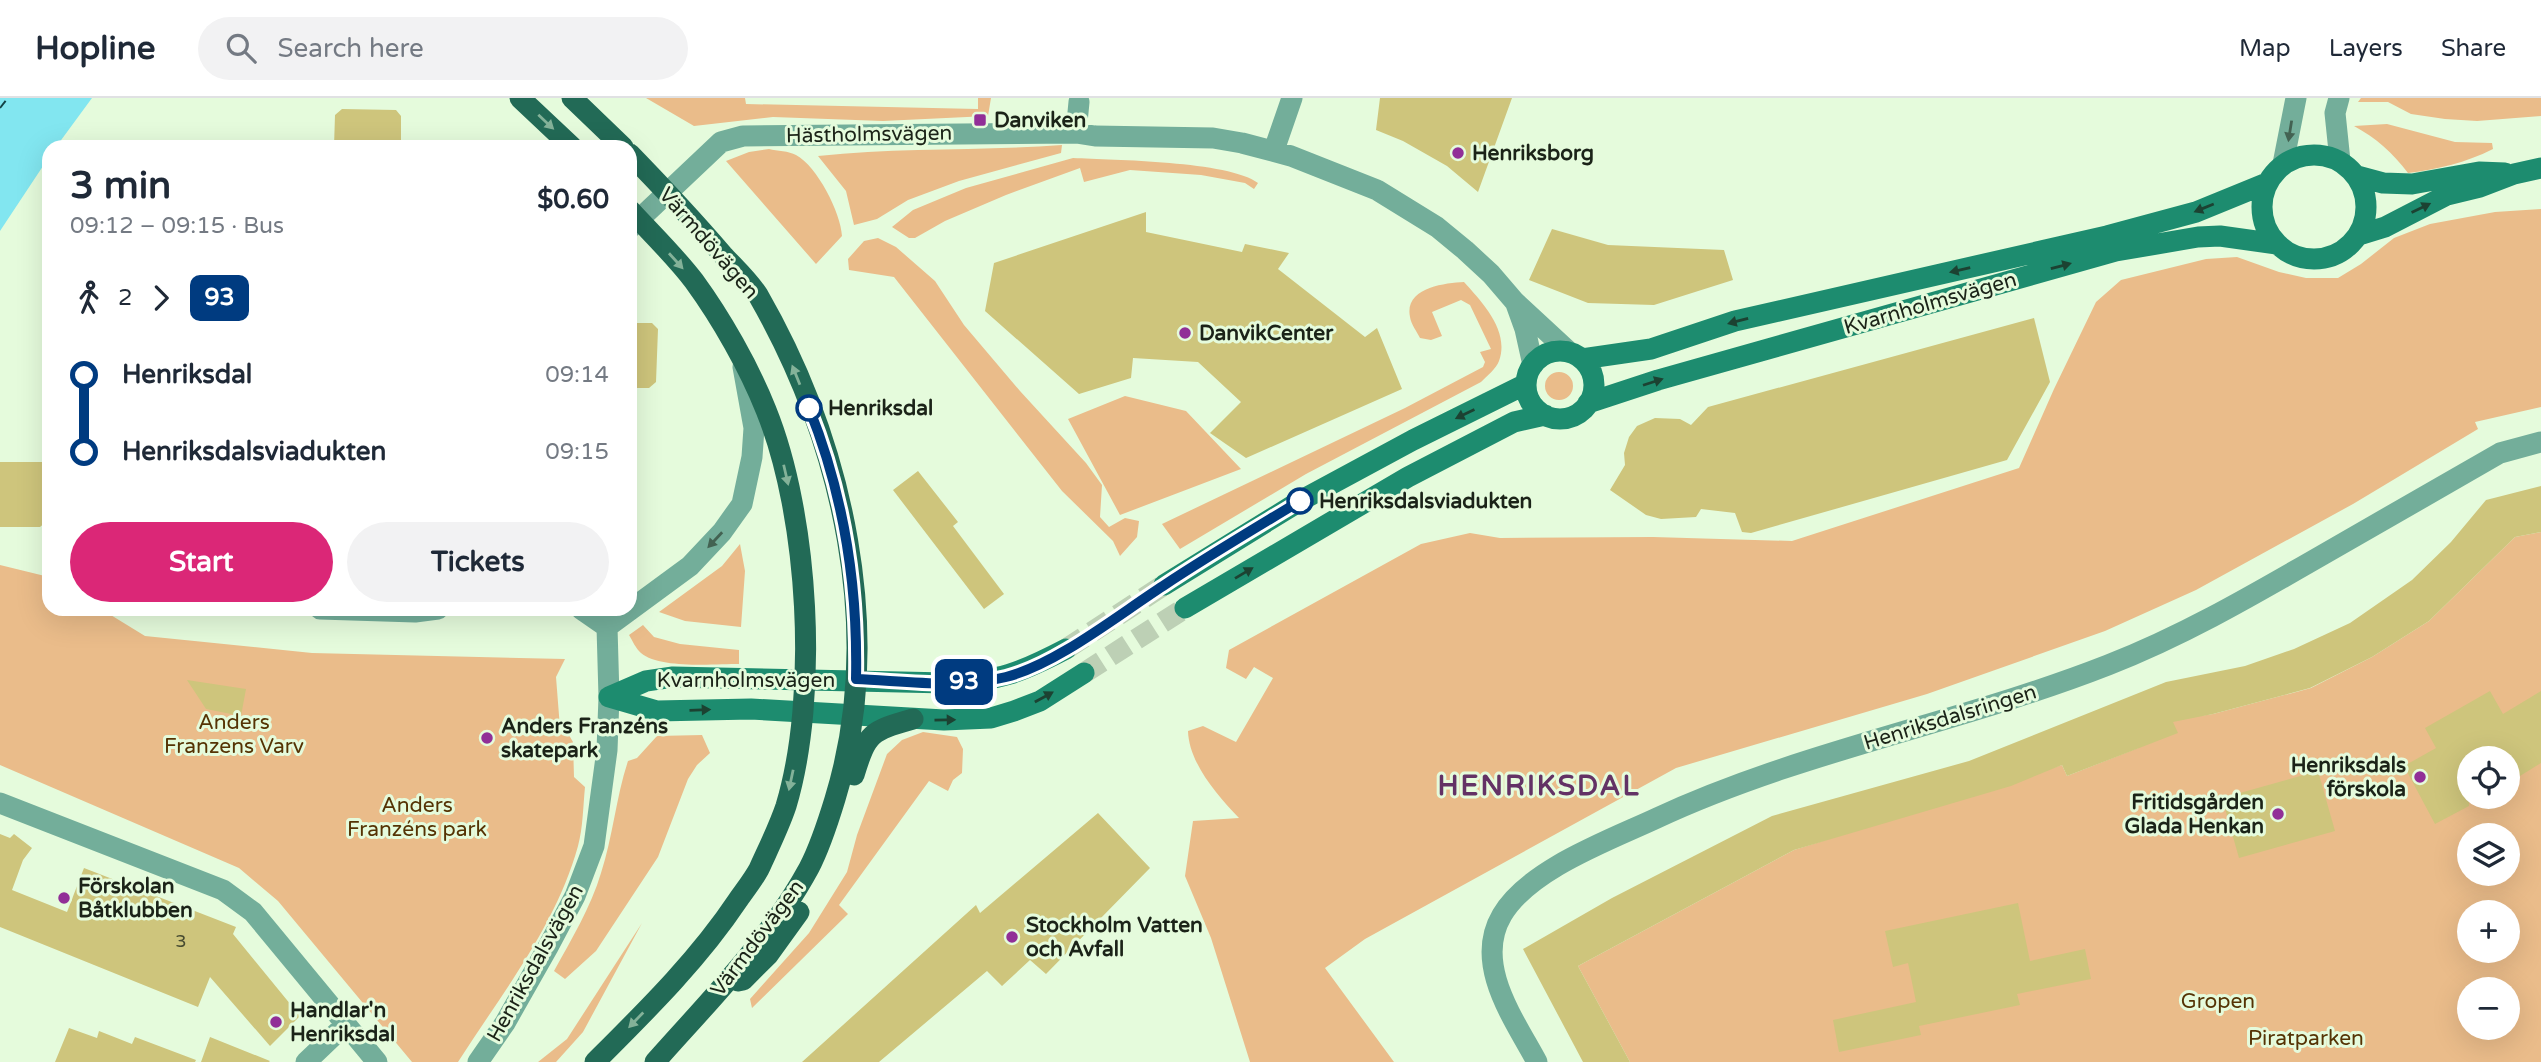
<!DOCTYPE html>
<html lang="en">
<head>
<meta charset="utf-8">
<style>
	body { margin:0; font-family:"Varela Round",sans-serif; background:#f2f2f3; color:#1f2937; height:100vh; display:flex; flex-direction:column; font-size:26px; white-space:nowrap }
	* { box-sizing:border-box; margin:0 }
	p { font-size:23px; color:#747a83 }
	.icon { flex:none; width:38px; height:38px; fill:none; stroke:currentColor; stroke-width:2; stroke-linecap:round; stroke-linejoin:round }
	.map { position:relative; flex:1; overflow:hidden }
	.details { position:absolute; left:42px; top:42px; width:595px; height:476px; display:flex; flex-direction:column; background:#fff; border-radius:21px; box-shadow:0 7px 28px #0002 }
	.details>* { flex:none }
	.badge { padding:0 14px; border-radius:10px; font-size:24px; line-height:46px }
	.buttons { position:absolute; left:2457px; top:648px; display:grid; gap:14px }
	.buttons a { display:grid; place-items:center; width:63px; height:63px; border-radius:50%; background:#fff; box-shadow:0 7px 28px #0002; font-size:35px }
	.map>.badge { position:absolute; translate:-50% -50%; box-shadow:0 0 0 4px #fff }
	.legs { display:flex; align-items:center; gap:10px; height:77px; padding:0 28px; font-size:23px }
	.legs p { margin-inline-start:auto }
	.overview { display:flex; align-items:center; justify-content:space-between; height:119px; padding:0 28px }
	h1 { font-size:38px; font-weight:700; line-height:52px }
	.action { display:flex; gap:14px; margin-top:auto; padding:14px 28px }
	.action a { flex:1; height:80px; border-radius:42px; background:#db2777; color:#fff; font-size:28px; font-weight:700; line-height:80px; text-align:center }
	.action a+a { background:#f2f2f3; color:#1f2937 }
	ul { padding:0 28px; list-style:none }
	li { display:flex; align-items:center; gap:24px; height:77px; font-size:26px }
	li i { display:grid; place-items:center; width:10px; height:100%; margin:0 9px; background:currentColor }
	li i::after { content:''; width:18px; height:18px; margin:-9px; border:5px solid; border-radius:50%; background:#fff }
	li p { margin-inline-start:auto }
	li:first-child i { background:linear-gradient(#0000 50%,currentColor 0) }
	li:last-child i { background:linear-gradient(currentColor 50%,#0000 0) }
	header { display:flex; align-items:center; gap:42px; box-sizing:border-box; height:98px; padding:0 35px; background:#fff; border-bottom:2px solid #e0e1e3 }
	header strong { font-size:33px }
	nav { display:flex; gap:38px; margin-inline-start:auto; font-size:24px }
	.search { width:490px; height:63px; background:#f2f2f3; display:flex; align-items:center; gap:18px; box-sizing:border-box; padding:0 24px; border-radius:38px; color:#747a83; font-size:26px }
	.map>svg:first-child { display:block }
	.green { fill:#eabc8a; fill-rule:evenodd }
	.water { fill:#82e6f0 }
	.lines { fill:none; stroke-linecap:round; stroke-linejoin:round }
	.ferry { stroke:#124145; stroke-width:2; stroke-dasharray:9 7; stroke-linecap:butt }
	.building { fill:#cec57c }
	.secondary-tunnel { stroke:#bdd0b5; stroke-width:21; stroke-dasharray:21 10; stroke-linecap:butt }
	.street { stroke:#73ae9a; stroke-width:21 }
	.secondary { stroke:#1d8c6f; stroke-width:21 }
	.primary { stroke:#226a56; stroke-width:21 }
	.oneway { fill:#84b299 }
	.oneway2 { fill:#436252 }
	.oneway3 { fill:#1c4232 }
	.line-1-casing { stroke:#fff; stroke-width:16 }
	.line-1 { stroke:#003b80; stroke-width:10 }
	.poi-dot { fill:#912f97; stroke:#e5fbdc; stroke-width:2.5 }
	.stop-1-dot { fill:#fff; stroke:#003b80; stroke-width:3.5 }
	.labels { text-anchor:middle; stroke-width:6; stroke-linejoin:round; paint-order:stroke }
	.number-label { font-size:18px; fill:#484c31 }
	.poi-label { font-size:21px; font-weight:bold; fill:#1b2318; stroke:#e5fbdc; text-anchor:start }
	.street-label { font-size:21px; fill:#1b2318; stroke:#e5fbdc }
	.stop-label { font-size:21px; font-weight:bold; fill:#1b2318; stroke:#e5fbdc; text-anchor:start }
	.park-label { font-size:21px; fill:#553304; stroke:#e5fbdc }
	.district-label { font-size:28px; font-weight:bold; letter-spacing:2px; fill:#633265; stroke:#e5fbdc }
</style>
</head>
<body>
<header>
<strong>Hopline</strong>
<div class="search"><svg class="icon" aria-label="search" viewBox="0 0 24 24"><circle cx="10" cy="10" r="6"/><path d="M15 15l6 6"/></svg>Search here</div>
<nav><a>Map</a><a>Layers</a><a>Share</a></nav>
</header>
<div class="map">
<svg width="2541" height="964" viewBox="0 0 2541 964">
	<rect width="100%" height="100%" fill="#e5fbdc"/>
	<path class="green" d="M646,0H745L746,6L978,11V0H991L988,18L883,23L773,19L694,28Z
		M2361,0H2541V18L2477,23L2445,21L2411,16L2388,4H2358Z
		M2387,26L2455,44L2492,45L2493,51C2465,65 2439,71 2408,75C2393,55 2376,40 2354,28Z
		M1062,47L1061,55L959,83L908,102L877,121L854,127L846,93L818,58C899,49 981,53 1062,47Z
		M769,51C777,53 789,53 796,57C817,68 841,115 842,138L816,166L726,63L749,54Z
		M1073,60C1113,62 1229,63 1258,85L1254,91L1245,85L1201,77L1130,72L1084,84L1080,70L1006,97L945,123L915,140H909L892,129L913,112L966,90Z
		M2541,111V309L2475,324L2478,331L2353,406L2196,492L2105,533L1927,596L1676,670L1365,841L1325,870L1394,964H1250L1211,840L1185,778L1193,723L1239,720C1217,697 1189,665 1188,633L1203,628L1236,644L1273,580L1254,569L1246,581L1226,570L1229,552L1421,446L1470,435L1500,440L1653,439L1792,443L2019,370L2054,291L2096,204L2121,182L2206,161L2237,159L2279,174L2306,180H2338L2361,166L2394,140L2430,126L2495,114Z
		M878,140L896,149L935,183L964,227L1020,293L1086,365L1102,387L1100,419L1109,429L1125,420L1139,423L1137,439L1120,458L1113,443L1062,393L894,179L849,172L848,161L864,143Z
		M1464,184C1482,204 1510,233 1499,263C1496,271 1487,278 1481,284L1306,376L1180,451L1162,426L1405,310L1483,269L1485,264L1480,254L1491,251L1470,207L1461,202L1432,214L1442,238L1431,242L1420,240C1417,234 1411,226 1410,219C1404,190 1444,185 1464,184Z
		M1545 288a14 14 0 1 1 28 0a14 14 0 1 1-28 0Z
		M1125,298L1186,313L1241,371L1120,417L1068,321Z
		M2541,434V964H1630L1578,868L1794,752L2062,667L2067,678L2138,650L2172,622L2213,616L2311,590L2372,559L2429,523L2515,439ZM2469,660H2508V698H2469ZM2469,737H2508V775H2469ZM2469,814H2508V852H2469ZM2469,891H2508V929H2469Z
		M740,446L745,473L741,529L685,523L659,514L722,468Z
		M0,467L49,479V511H101L145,538L312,555L565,561L556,579L560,630L566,632L573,644L574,679L585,689C583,709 583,730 578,748C556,828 502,895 458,964H412L278,803L239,770L0,667Z
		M643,527L654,539L680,546L739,552V566C715,566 659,571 641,555C636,551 632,542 629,537Z
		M923,634L957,639L963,651L962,675L953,682L948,693L929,683L839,807L848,816L752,910L750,901L809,835L847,774L857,737L887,656L902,642Z
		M702,637L710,655L697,667L688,681L658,759L596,853L565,881L554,873C571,842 591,809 601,775C613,738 616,699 628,663L637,660L657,638Z
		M642,825L583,934L556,964H538L567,941Z"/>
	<path class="water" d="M0,0H92L56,49H49V59L0,133Z"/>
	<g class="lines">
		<path class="ferry" d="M0,10L8,0"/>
	</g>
	<path class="building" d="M1380,0H1512L1478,94L1447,68L1403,43L1376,32Z
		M342,11L396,12L401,18V49H334L335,17Z
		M1146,114V134L1242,154L1245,146L1289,155L1278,171L1365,239L1377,230L1402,291L1246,360L1210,335L1241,304L1198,264L1133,260L1131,280L1079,296L985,213L994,165Z
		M1552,131L1608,147L1724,152L1733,182L1654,207L1588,205L1529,182Z
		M2034,220L2050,284L2007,362L1751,435L1742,434L1735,415L1701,411L1696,419L1661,421L1646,417L1610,392L1625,367L1624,355L1629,339L1637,328L1655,320L1680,321L1691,327L1708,309Z
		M630,225H652L658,231L656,284L649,290H630Z
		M0,364H43L49,370L47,423L40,429H0Z
		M918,373L958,424L953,428L1004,496L984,511L893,392Z
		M2541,388V434L2515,439L2429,523L2372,559L2310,590L2213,616L2173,624L2178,635L2067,678L2062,667L2011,688L1794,752L1578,868L1630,964H1583L1523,851L1612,800L1772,718L1969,663L2166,584L2245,568L2294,551L2350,525L2412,482L2451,444L2486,402Z
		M187,582L246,591L241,618L206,611Z
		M2490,593L2503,616L2541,593V665L2520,678L2509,660H2469V708L2435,726L2404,668L2436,650L2425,630Z
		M2318,673L2335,733L2239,760L2222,700Z
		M1098,715L1150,770L1046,876L1030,862L1002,888L987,873L879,964H802L976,807L980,815Z
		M0,736L10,740L14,736L32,750L23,762L12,792L67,814L84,770L236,829L233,836L300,918L270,948L210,879L198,909L0,829Z
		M2018,805L2030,863L2085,851L2091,881L2017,896L2020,907L1919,928L1921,937L1839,954L1833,922L1916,904L1908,865L1893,869L1885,833Z
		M69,930L97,940L99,933L132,946L135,939L196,962L195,964H55Z
		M210,939L270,963L269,964H201Z"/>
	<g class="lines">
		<path class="secondary-tunnel" d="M1066,551L1164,487
			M1084,575L1185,510"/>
		<path class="street" d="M2339,0L2335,15L2340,63
			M1076,35L1079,4
			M1274,52L1292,0
			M2283,66L2296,0
			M630,130L721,44L743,38L1076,35L1095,38L1213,40L1242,45L1291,58L1377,92L1437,129L1465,152L1491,176L1515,204L1568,253
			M1516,206L1525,231L1533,267
			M320,511L415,514L438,511
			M581,511L607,529
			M607,529L690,468L722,434L742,406L752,359L754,330L743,269
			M0,705L223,792L253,814L377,964
			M306,964L346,926
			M478,964L505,925L548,849L575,798L594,748L607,652L609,599L607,529
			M1537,964C1514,921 1473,866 1502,817C1529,771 1610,742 1657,720C1801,653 1960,625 2108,567C2180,539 2246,501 2312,463C2375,427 2438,391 2500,355L2541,344"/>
		<path class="secondary" d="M2262 109a52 52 0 1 1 104 0a52 52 0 1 1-104 0Z
			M2357,78L2383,85L2412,86L2479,74L2505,75
			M2359,137L2385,129L2447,97L2480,89L2514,76L2541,70
			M1526 287a34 34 0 1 1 68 0a34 34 0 1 1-68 0Z
			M1582,261L1651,251L1735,223L2107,138L2196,114L2267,85
			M1588,305L1658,282L2116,153L2198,139L2220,138L2277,146
			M1164,487L1300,403L1413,342L1526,286
			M1185,510L1408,379L1514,324L1545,317
			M609,599L657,613L751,611L944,622L991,620L1014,613L1040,603L1084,575
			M609,599L646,583L673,579L947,585C1000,583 1020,575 1066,551"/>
		<path class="primary" d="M520,0L572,49
			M572,0L623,49
			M630,56C662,89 693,122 723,157C735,170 749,183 758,197C843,345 886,535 835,701C828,724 820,749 809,770C770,842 709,903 655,964
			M854,677C867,634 871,633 913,621
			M738,883L743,882L768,857L799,814
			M595,964C646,913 698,862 738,802C745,792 753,782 759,771C768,751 779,729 786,708C819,598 809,418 766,312C749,269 721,220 694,183C675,158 651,135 630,112"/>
	</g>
	<defs><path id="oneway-solid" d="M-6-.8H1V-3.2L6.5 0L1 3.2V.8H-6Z" transform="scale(1.75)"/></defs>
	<g class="oneway">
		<use href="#oneway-solid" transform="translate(546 24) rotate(43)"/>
		<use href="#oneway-solid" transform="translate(676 163) rotate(48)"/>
		<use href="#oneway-solid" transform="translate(796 277) rotate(-112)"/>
		<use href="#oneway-solid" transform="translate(786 377) rotate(77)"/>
		<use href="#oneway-solid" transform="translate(791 682) rotate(102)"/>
		<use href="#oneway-solid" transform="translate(636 922) rotate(134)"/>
	</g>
	<g class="oneway2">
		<use href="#oneway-solid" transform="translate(2290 33) rotate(99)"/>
		<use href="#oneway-solid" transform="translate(715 442) rotate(133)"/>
	</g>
	<g class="oneway3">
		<use href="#oneway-solid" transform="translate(2204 110) rotate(158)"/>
		<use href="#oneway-solid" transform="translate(2421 110) rotate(-26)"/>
		<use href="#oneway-solid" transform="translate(2061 168) rotate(-15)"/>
		<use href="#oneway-solid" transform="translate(1960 172) rotate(167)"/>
		<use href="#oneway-solid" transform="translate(1738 223) rotate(165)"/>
		<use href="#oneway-solid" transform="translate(1653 284) rotate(-18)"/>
		<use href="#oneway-solid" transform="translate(1465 316) rotate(154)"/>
		<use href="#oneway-solid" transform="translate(1244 475) rotate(-31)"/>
		<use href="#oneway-solid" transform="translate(1044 599) rotate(-29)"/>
		<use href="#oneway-solid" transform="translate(700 612) rotate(-2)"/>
		<use href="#oneway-solid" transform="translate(945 622) rotate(-1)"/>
	</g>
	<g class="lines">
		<defs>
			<path id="line-1" d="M809,310C844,397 858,488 856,581C905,583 958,591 1006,579C1057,566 1118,517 1163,488C1208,458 1254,431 1300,403"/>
		</defs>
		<use href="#line-1" class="line-1-casing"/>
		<use href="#line-1" class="line-1"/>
	</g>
	<g class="poi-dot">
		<rect x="973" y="15" width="14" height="14" rx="3.5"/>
		<circle cx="1458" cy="55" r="7"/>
		<circle cx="1185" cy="235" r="7"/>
		<circle cx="487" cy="640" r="7"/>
		<circle cx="2420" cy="679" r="7"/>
		<circle cx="2278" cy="716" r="7"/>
		<circle cx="64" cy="800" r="7"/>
		<circle cx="1012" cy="839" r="7"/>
		<circle cx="276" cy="924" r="7"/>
	</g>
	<g class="stop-1-dot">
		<circle cx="809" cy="310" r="12"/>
		<circle cx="1300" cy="403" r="12"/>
	</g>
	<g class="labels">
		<g class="number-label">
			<text x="181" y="849">3</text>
		</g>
		<g class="poi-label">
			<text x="994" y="29">Danviken</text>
			<text x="1472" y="62">Henriksborg</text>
			<text x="1199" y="242">DanvikCenter</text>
			<text x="501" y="635">Anders Franzéns<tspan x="501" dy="24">skatepark</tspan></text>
			<text x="2406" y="674" text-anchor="end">Henriksdals<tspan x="2406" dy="24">förskola</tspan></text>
			<text x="2264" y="711" text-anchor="end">Fritidsgården<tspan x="2264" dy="24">Glada Henkan</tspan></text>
			<text x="78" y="795">Förskolan<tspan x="78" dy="24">Båtklubben</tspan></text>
			<text x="1026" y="834">Stockholm Vatten<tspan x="1026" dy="24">och Avfall</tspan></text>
			<text x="290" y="919">Handlar'n<tspan x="290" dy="24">Henriksdal</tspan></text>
		</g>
		<g class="street-label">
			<text transform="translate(869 36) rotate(-1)" y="7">Hästholmsvägen</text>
			<text transform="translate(709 145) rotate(49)" y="7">Värmdövägen</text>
			<text transform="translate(1930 205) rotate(-16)" y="7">Kvarnholmsvägen</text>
			<text x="746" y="589">Kvarnholmsvägen</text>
			<text transform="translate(1950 619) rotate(-17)" y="7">Henriksdalsringen</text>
			<text transform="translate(757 840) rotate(-53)" y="7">Värmdövägen</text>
			<text transform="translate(535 865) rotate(-61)" y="7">Henriksdalsvägen</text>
		</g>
		<g class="stop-label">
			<text x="828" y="317">Henriksdal</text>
			<text x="1319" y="410">Henriksdalsviadukten</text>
		</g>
		<g class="park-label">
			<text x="234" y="631">Anders<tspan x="234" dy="24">Franzens Varv</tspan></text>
			<text x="417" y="714">Anders<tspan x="417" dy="24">Franzéns park</tspan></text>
			<text x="2218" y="910">Gropen</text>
			<text x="2306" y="947">Piratparken</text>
		</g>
		<g class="district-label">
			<text x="1539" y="697">HENRIKSDAL</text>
		</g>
	</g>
</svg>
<div class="buttons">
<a><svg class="icon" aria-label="locate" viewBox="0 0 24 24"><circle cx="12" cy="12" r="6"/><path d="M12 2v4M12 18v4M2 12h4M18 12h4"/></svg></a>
<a><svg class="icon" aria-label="layers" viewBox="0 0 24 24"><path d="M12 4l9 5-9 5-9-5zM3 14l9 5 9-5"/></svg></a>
<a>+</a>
<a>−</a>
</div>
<b class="badge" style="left:964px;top:584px;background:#003b80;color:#fff">93</b>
<section class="details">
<div class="overview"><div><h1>3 min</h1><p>09:12 – 09:15 · Bus</p></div><b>$0.60</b></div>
<div class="legs"><svg class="icon" aria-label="walk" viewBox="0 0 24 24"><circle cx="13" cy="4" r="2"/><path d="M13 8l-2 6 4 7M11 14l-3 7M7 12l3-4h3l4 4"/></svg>2<svg class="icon" aria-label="forward" viewBox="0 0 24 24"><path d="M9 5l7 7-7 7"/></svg><b class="badge" style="background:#003b80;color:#fff">93</b></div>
<ul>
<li><i style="color:#003b80"></i><b>Henriksdal</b><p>09:14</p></li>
<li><i style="color:#003b80"></i><b>Henriksdalsviadukten</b><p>09:15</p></li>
</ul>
<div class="action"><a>Start</a><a>Tickets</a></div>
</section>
</div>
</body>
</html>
